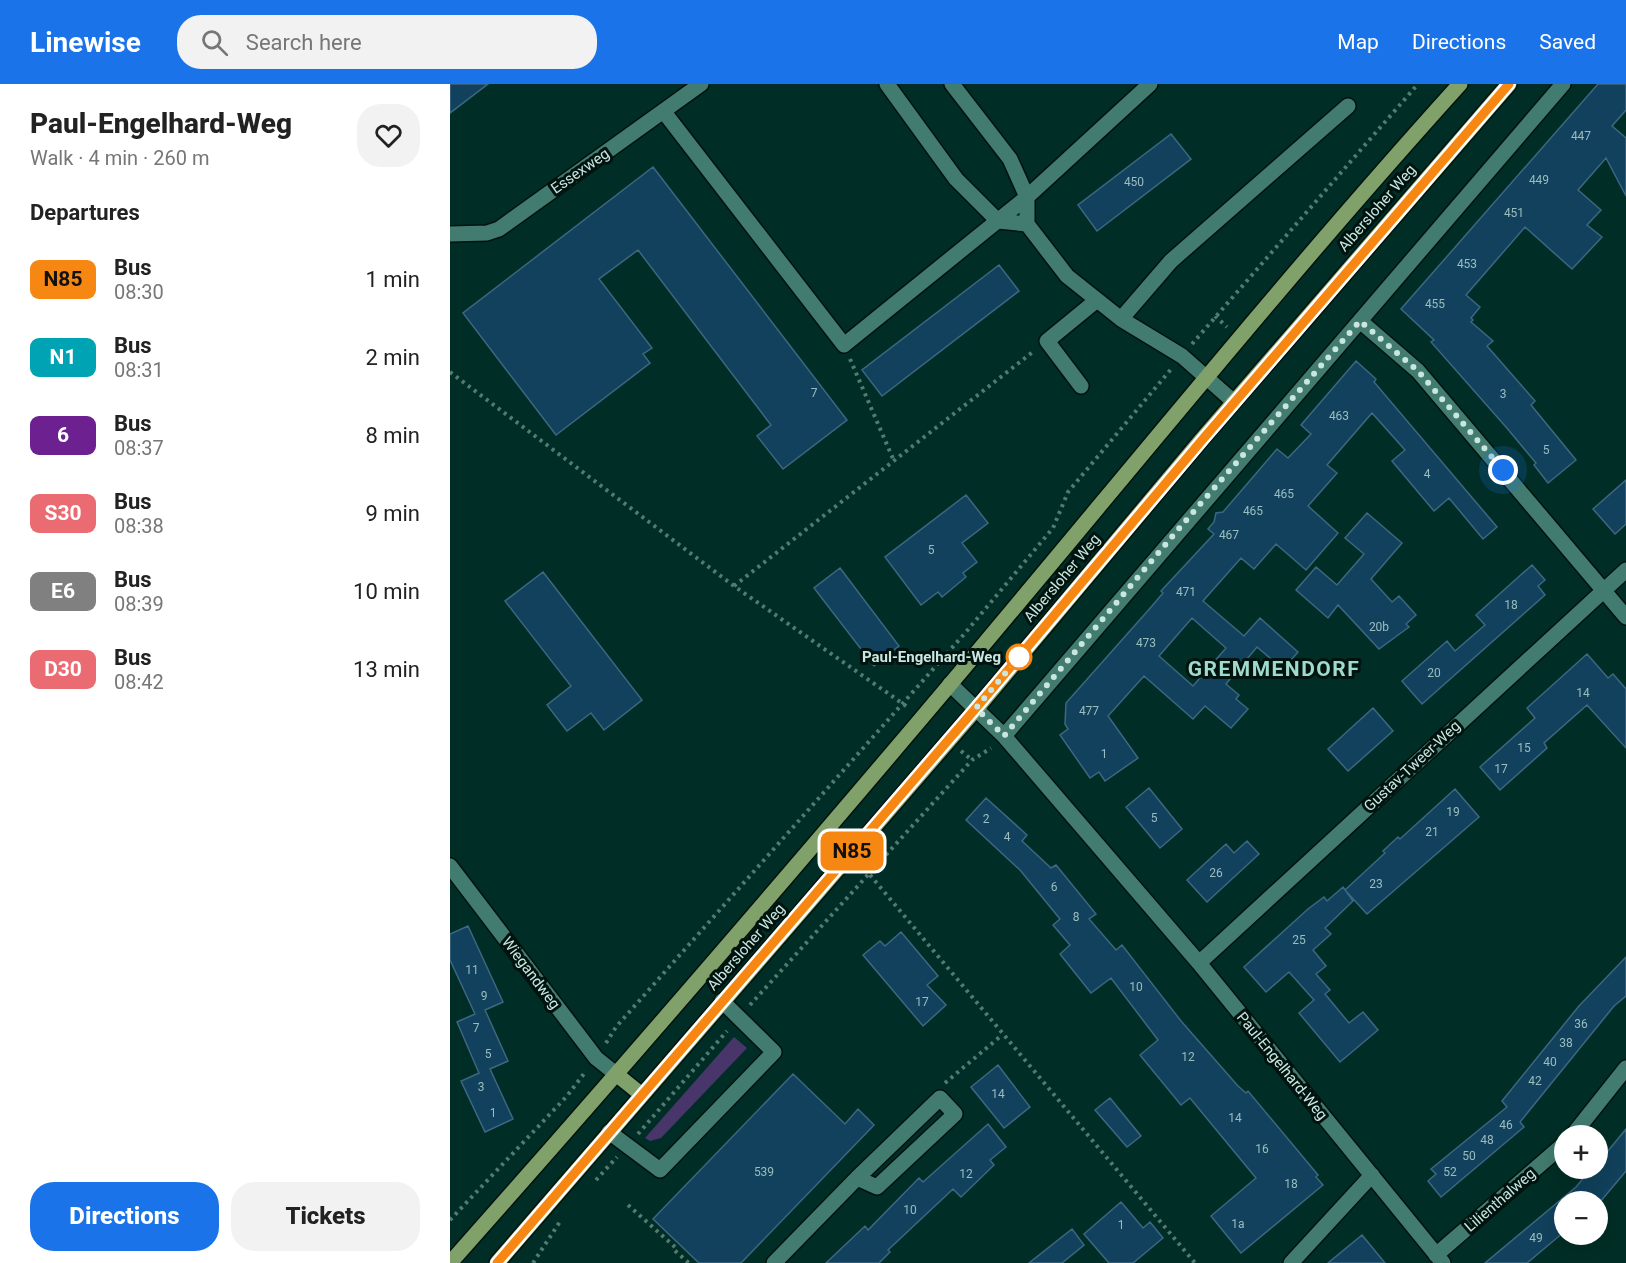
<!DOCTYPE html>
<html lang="en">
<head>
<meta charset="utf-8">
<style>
	body { margin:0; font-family:Roboto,sans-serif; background:#f2f2f2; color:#222; height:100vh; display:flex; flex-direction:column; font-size:22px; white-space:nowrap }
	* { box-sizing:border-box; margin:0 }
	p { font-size:20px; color:#767676 }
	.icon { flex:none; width:33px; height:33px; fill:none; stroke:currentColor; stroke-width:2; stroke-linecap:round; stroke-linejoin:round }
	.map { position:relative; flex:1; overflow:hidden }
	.side { display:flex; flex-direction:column; background:#fff; width:450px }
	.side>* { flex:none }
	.badge { padding:0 12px; border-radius:9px; font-size:21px; line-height:39px }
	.controls { position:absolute; left:1104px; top:1041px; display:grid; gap:12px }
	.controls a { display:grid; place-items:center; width:54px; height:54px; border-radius:50%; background:#fff; box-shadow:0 6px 24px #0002; font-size:30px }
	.you { position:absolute; width:30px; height:30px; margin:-15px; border:4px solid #fff; border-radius:50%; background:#1a73e8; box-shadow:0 0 0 9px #1a73e833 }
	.map>.badge { position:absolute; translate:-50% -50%; box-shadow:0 0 0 3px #fff }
	h2 { padding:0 30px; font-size:22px; line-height:54px }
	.round { display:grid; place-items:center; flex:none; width:63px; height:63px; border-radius:24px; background:#f2f2f2 }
	.overview { display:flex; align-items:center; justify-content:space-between; height:102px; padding:0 30px }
	h1 { font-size:28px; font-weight:800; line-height:45px }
	.cta { display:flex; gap:12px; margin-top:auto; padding:12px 30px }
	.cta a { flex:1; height:69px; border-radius:24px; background:#1a73e8; color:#fff; font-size:24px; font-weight:800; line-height:69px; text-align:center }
	.cta a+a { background:#f2f2f2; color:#222 }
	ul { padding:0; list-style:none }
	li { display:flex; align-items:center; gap:18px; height:78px; padding:0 30px }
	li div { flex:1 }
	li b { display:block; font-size:22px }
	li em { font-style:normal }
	li .badge { min-width:66px; font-weight:700; text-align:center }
	header { display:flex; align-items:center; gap:36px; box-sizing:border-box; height:84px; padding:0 30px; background:#1a73e8; color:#fff }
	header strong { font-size:28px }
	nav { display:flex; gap:33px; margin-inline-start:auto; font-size:21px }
	.search { width:420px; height:54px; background:#f2f2f2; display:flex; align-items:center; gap:15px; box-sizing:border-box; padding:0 21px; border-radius:24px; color:#767676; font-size:22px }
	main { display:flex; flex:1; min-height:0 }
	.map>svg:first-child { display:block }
	.green { fill:#48366a }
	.building { fill:#11415c; stroke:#3d6782; stroke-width:1.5; fill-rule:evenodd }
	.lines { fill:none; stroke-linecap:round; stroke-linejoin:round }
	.minor-casing { stroke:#03130f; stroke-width:18 }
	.major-casing { stroke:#03130f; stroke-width:18 }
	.path { stroke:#547b73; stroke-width:4; stroke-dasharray:3 4.5; stroke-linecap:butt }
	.minor { stroke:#427b6f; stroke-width:15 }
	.major { stroke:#80a169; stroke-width:15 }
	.line-casing { stroke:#fff; stroke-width:14 }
	.line { stroke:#f68712; stroke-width:9 }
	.walk { stroke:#c9e6df; stroke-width:6; stroke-dasharray:0 10.8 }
	.stop-dot { fill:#fff; stroke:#f68712; stroke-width:3 }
	.labels { text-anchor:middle; stroke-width:6; stroke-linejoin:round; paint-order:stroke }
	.number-label { font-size:12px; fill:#9bbdbe }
	.street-label { font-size:15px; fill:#c9e6df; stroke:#00130f }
	.stop-label { font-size:15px; font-weight:bold; fill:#c9e6df; stroke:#00130f; text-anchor:end }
	.district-label { font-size:21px; font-weight:bold; letter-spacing:1.5px; fill:#9fdbcc; stroke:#00130f }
</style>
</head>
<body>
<header>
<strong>Linewise</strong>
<div class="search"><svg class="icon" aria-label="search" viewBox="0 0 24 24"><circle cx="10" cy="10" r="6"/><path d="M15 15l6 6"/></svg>Search here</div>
<nav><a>Map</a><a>Directions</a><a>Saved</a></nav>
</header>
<main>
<section class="side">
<div class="overview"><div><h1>Paul-Engelhard-Weg</h1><p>Walk · 4 min · 260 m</p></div><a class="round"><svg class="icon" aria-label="heart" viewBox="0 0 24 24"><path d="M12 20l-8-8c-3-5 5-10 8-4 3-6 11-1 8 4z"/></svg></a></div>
<h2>Departures</h2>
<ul>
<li><span class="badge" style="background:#f68712;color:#111">N85</span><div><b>Bus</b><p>08:30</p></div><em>1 min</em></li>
<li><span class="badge" style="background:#00a3b4;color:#fff">N1</span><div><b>Bus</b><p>08:31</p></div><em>2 min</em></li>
<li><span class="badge" style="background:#6d2190;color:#fff">6</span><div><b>Bus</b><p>08:37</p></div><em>8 min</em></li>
<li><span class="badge" style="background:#ea6c72;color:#fff">S30</span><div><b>Bus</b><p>08:38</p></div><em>9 min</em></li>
<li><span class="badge" style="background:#808080;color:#fff">E6</span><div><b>Bus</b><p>08:39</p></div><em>10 min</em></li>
<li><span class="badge" style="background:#ea6c72;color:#fff">D30</span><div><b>Bus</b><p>08:42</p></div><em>13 min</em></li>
</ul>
<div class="cta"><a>Directions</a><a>Tickets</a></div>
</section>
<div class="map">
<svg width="1176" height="1179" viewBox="0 0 1176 1179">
	<rect width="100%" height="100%" fill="#002e26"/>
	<path class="green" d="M284,953L297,964L211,1054L200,1057L195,1054Z"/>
	<path class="building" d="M0,0H38L0,29Z
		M1148,0H1176V26L1162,42L1176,54V112L1156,74L1128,106L1151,126L1137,141L1152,153L1122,185L1075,143L1016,211L1030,223L1021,234L1023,236L1021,238L1043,257L1037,262L1085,317L1081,321L1126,376L1098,399L1084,381L1086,379L1056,343L981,258L984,256L951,225Z
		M721,50L741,75L647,147L628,121Z
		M203,83L397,336L333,385L307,352L321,341L188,166L149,195L202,264L193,270L200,279L106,351L13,229Z
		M549,181L569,207L432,312L412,286Z
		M906,277L926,295L924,298L1047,443L1033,455L999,414L984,427L942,377L955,366L922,329L877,381L887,389L858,422L888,449L856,486L826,460L804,485L791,474L753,517L794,552L810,534L848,568L833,585L807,563L776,600L789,611L786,615L798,625L781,644L755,622L743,635L694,592L658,632L688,674L655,697L649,688L640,694L610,651L618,645L615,640L616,619L702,522L713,509L711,507L764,450L758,445L764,438L766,429L773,428L827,365L838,374L861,350L851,341ZM742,534L776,564L743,602L709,572Z
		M1176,396V440L1165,450L1143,425Z
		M516,411L538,439L512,459L527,478L513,489L516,493L492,513L488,508L471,521L435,473Z
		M917,429L952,459L921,495L942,518L949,512L966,531L956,540L959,543L929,565L888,521L878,534L846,506L866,483L887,501L914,470L895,454Z
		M1082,481L1095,496L1088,502L1095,511L972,620L952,597L997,557L1005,567L1035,541L1026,531Z
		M390,484L449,562L424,582L364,504Z
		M93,488L192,616L154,646L141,629L117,647L97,621L121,602L55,517Z
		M1137,570L1158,594L1163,590L1176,605V664L1137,621L1094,659L1097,664L1050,706L1030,683L1085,634L1077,624Z
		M923,624L943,647L898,687L878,665Z
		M699,704L732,745L710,764L676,723Z
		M1005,705L1029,733L917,830L895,806L935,769L933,767L948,753L950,755Z
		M536,714L577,751L572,757L601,784L606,781L646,830L639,835L666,866L672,861L731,937L788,1002L796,1009L798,1007L868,1091L866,1093L873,1101L791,1169L761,1132L806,1094L740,1014L731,1021L690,971L708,956L661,894L641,909L610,870L620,861L603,841L610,835L570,786L516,736Z
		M797,757L809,770L757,818L737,796L776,760L784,769Z
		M893,803L903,817L875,844L881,850L863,866L876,882L866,890L880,906L875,910L899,939L913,928L928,946L890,978L849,929L864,916L839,888L816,908L794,883L858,825L874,813L877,817Z
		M18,842L53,918L35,926L58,977L40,985L63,1035L35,1048L11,997L29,989L7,938L25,930L0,876V850Z
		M451,848L488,892L477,901L496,921L473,942L413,871L430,857L435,862Z
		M1176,873V912L1164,922L1070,1038L1074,1043L991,1113L978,1097L986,1090L981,1085L1057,1023L1052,1017L1129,922Z
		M548,981L580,1023L554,1044L521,1003Z
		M343,990L395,1040L408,1025L424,1041L291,1179H249L203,1135Z
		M660,1014L691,1052L677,1063L645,1026Z
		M538,1040L556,1063L540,1076L544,1081L511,1113L503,1105L438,1166L440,1168L429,1179H376L415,1142L418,1146L469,1094L473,1098Z
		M1176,1045V1087L1150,1118H1114V1148L1077,1179H1035L1126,1103L1142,1084H1148V1079Z
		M671,1118L693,1144L700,1138L713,1154L683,1179H659L634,1150Z
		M622,1145L634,1161L612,1179H579Z
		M912,1151L935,1179H878Z"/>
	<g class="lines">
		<defs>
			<path id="minor" d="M437,0L506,95L548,137L577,140
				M502,0L560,75L577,113V140L617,192L671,235L732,272L784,318
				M214,28L394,261L577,113L700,0
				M0,150L37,149L49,145L251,0
				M671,235L721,177L898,22
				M910,237L968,287L1176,533
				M631,302L597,257L647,216
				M500,600L554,652L749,879L993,1179
				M554,652L1113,0
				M0,782L146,974L166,990
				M749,879L1176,486
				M159,1048L210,1086L324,968L272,917
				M1122,1052L1176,984
				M986,1171L1114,1060
				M324,1179L407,1094L490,1014L505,1030L427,1103L407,1094
				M841,1179L922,1091"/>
			<path id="major" d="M166,990L192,1011
				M0,1179C159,1000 315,819 470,636C650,424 823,207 1010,0
				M47,1179L527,624L752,355L1059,0"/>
		</defs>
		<use href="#minor" class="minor-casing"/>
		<use href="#major" class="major-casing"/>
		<path class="path" d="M765,232L777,243
			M742,260L968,0
			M400,275L444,377
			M0,288L284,502L459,624
			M284,502L584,267
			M511,667L522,676
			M420,791L745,1179
			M300,921L522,676L541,664
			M156,959L166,943L516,548L603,444L618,408L722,284
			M495,999L552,951
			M188,1050L277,947
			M146,1096L167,1073
			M178,1121L225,1163L224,1166L239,1179
			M0,1136L117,1012L136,987
			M83,1179L111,1136"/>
		<use href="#minor" class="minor"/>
		<use href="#major" class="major"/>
	</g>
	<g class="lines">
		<defs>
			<path id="line" d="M47,1179L526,624L753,355L1059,0"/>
		</defs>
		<use href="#line" class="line-casing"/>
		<use href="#line" class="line"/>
		<path class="walk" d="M569,573L526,624L554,652L732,441L910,237L968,287L1053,386"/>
	</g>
	<circle class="stop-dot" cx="569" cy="573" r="12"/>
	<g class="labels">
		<g class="number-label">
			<text x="1131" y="56">447</text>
			<text x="1089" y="100">449</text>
			<text x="684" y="102">450</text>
			<text x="1064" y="133">451</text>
			<text x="1017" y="184">453</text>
			<text x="985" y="224">455</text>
			<text x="364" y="313">7</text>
			<text x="1053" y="314">3</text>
			<text x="889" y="336">463</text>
			<text x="1096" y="370">5</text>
			<text x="977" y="394">4</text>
			<text x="834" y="414">465</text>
			<text x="803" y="431">465</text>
			<text x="779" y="455">467</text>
			<text x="481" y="470">5</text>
			<text x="736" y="512">471</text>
			<text x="1061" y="525">18</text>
			<text x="929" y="547">20b</text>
			<text x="696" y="563">473</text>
			<text x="984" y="593">20</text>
			<text x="1133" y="613">14</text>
			<text x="639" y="631">477</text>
			<text x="1074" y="668">15</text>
			<text x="654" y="674">1</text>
			<text x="1051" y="689">17</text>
			<text x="1003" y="732">19</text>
			<text x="704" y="738">5</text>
			<text x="536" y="739">2</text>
			<text x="982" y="752">21</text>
			<text x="557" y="757">4</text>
			<text x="766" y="793">26</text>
			<text x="926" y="804">23</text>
			<text x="604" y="807">6</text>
			<text x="626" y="837">8</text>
			<text x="849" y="860">25</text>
			<text x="22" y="890">11</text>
			<text x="686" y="907">10</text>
			<text x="34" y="916">9</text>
			<text x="472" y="922">17</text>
			<text x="1131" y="944">36</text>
			<text x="26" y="948">7</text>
			<text x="1116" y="963">38</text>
			<text x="38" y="974">5</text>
			<text x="738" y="977">12</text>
			<text x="1100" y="982">40</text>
			<text x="1085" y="1001">42</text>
			<text x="31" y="1007">3</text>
			<text x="548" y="1014">14</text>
			<text x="43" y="1033">1</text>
			<text x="785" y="1038">14</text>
			<text x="1056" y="1045">46</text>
			<text x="1037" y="1060">48</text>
			<text x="812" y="1069">16</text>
			<text x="1019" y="1076">50</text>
			<text x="314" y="1092">539</text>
			<text x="1000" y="1092">52</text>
			<text x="516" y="1094">12</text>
			<text x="841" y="1104">18</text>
			<text x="460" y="1130">10</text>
			<text x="788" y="1144">1a</text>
			<text x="671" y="1145">1</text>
			<text x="1086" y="1158">49</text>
		</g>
		<g class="street-label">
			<text transform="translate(130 87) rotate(-35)" y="5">Essexweg</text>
			<text transform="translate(927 124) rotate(-49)" y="5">Albersloher Weg</text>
			<text transform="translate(612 494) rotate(-50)" y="5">Albersloher Weg</text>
			<text transform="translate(962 682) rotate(-43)" y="5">Gustav-Tweer-Weg</text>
			<text transform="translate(296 863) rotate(-49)" y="5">Albersloher Weg</text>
			<text transform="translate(81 889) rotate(53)" y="5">Wiegandweg</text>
			<text transform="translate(832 982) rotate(51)" y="5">Paul-Engelhard-Weg</text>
			<text transform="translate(1050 1116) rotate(-41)" y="5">Lilienthalweg</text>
		</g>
		<g class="stop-label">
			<text x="551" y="578">Paul-Engelhard-Weg</text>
		</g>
		<g class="district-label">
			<text x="824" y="592">GREMMENDORF</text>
		</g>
	</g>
</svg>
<div class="controls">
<a>+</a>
<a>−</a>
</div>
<div class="you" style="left:1053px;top:386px"></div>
<b class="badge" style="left:402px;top:767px;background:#f68712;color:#111">N85</b>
</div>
</main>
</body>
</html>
